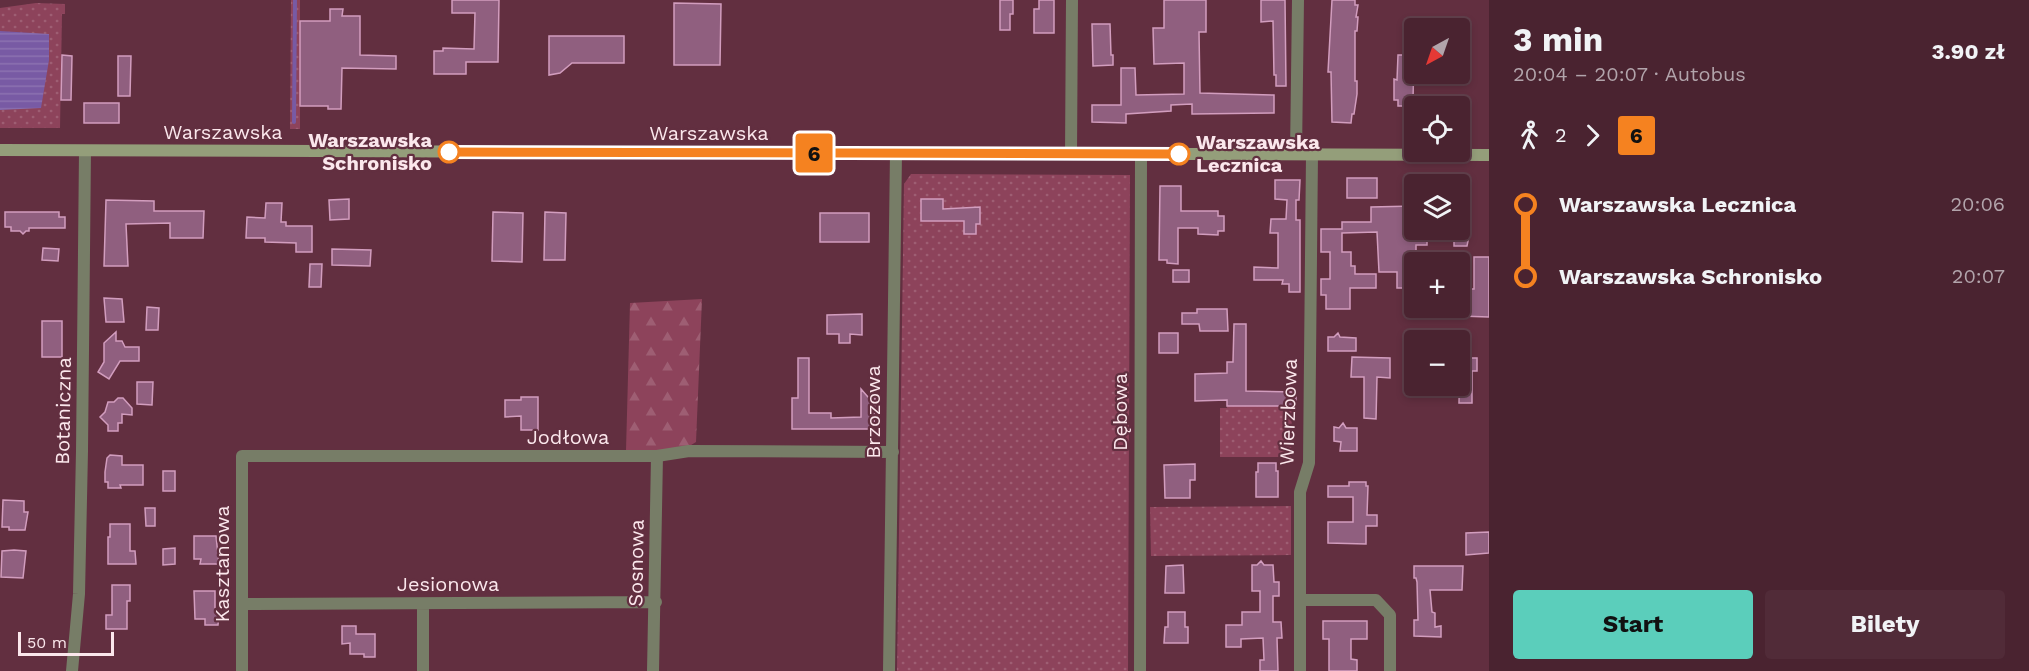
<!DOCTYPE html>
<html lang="pl">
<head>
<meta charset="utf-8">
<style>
	body { margin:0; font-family:"Work Sans",sans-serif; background:#512b38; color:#f1f3f6; height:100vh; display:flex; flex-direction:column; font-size:22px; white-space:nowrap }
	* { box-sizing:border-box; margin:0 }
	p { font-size:20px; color:#b2a4ab }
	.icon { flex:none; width:33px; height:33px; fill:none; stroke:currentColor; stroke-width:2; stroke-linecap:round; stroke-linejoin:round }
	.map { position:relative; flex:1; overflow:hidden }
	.drawer { display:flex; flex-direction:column; background:#4a2330; width:540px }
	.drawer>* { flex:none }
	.badge { padding:0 12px; border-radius:4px; font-size:21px; line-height:39px }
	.needle { width:39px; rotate:220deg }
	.controls { position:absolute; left:1404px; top:18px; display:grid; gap:12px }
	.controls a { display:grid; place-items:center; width:66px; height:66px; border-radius:6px; background:#4a2330; box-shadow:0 3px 9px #0003,0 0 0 2px #61404c; font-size:30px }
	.scale { position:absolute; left:18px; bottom:15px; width:96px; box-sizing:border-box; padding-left:6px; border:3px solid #fbe7ec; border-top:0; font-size:16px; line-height:21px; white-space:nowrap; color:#fbe7ec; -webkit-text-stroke:4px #622f40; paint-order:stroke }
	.map>.badge { position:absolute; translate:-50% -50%; box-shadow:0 0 0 3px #fff }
	.legs { display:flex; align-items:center; gap:9px; height:66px; padding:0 24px; font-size:20px }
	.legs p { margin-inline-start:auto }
	.headline { display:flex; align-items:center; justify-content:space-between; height:102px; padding:0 24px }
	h1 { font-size:33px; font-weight:700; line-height:45px }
	.action { display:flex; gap:12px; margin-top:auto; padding:12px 24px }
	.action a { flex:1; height:69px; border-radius:6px; background:#5bcebb; color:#111; font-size:24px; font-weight:700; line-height:69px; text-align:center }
	.action a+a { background:#512b38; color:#f1f3f6 }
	ul { padding:0 24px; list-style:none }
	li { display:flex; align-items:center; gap:21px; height:72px; font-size:22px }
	li i { display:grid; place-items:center; width:9px; height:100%; margin:0 8px; background:currentColor }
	li i::after { content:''; width:15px; height:15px; margin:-8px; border:4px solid; border-radius:50%; background:#4a2330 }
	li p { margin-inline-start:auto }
	li:first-child i { background:linear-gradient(#0000 50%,currentColor 0) }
	li:last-child i { background:linear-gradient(currentColor 50%,#0000 0) }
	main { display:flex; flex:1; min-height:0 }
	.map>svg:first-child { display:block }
	.grass { fill:url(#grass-dots) }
	.forest { fill:url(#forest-firs) }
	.water { fill:url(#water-rules) }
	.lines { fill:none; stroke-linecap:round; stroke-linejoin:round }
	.stream { stroke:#785aa4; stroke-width:4 }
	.building { fill:#905f7f; stroke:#d29dbe; stroke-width:1.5 }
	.minor { stroke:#777d67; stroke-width:12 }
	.secondary { stroke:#949e7a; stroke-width:12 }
	.line-1-casing { stroke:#fff; stroke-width:14 }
	.line-1 { stroke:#f58220; stroke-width:9 }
	.stop-1-dot { fill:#fff; stroke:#f58220; stroke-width:3 }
	.labels { text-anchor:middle; stroke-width:4.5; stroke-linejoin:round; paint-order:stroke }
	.street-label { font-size:20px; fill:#fbe7ec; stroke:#622f40 }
	.stop-label { font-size:20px; font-weight:bold; fill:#fbe7ec; stroke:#622f40; text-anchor:end }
</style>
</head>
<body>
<main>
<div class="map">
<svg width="1489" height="671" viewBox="0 0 1489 671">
	<defs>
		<pattern id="grass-dots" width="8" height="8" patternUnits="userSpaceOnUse" patternTransform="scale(1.5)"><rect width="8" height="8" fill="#8d435b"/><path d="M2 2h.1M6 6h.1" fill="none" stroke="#9e5e73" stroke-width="1.8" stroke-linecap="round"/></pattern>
		<pattern id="forest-firs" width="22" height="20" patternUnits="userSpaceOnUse" patternTransform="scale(1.5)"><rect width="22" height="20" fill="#8d435b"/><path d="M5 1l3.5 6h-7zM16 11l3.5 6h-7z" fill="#9e5e73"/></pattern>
		<pattern id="water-rules" width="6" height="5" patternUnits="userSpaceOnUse" patternTransform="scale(1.5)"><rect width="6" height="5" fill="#785aa4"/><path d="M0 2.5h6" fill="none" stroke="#8c72b1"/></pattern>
	</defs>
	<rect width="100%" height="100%" fill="#622f40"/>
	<path class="grass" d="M291,0H300V129H290Z
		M36,3L65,4V14H62L60,128H0V8Z
		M911,174L1130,175L1128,671H897L904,184Z
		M1227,406H1292L1291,457H1220V408H1227Z
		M1291,506V555L1151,556L1150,507Z"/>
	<path class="forest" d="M702,299L696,442L683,450L626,451L630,303Z"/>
	<path class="water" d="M0,31L49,34V60L41,108L0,110Z"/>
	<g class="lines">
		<path class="stream" d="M294,122L295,0"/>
	</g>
	<path class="building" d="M452,0H499L498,62H466V74H434V51H443V48L474,49L475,13H452Z
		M1000,0H1013V14H1010V30H1000Z
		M1039,0H1054V33H1034V9H1039Z
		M1164,0H1206V32H1199L1200,93L1274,95V113L1192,114V104L1171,105V111L1126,114V123L1092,122V105H1121V68H1135L1136,95L1184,94V63L1154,64L1153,28H1164Z
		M1261,0H1285L1286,86H1276V75H1274L1273,21L1261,22Z
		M1332,0H1355V5H1358L1356,17H1358L1357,31H1355V81H1357V94L1354,114H1352L1351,123L1332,122L1331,72H1328Z
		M674,3L721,4L720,65H674Z
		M330,9H343L342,16H360V55L396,56V69L342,68L341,109H328V106H300V21H330Z
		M1092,24H1110L1111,55H1113V65L1093,66Z
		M549,36H624V63H572L560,73L549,75Z
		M62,55L72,56L71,100H61Z
		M1398,55H1414L1413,100H1409V106H1398V100H1394V79L1397,80Z
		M118,56H131L130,96H118Z
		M84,103H119V123H84Z
		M1347,178H1377V198H1347Z
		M1275,180H1300L1299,200H1296V220H1300V292H1289V284H1282L1283,280H1254V267L1278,268V233H1270L1271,219H1286L1287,200L1275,199Z
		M1460,185H1471V205H1460Z
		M1160,186H1181V211H1218V216H1224V231H1218V235L1198,234V228H1178V264L1167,263V260H1159Z
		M349,199V219L330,220L329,200Z
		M921,199H943V209L980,207V224H976V234H964V221H921Z
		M106,200L154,201V211H204L203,238H170V223L126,224L128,266H104Z
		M266,203H282L281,222H286V226H312V252H296V243L265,242V238H246L247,217L265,218Z
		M1414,206V230H1427V245H1416V255H1410L1412,288H1397V272H1379L1377,232L1342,233V252H1351V266H1355V274H1376V288H1350V309H1326V295H1321V279H1330V252H1321V229H1342V222H1371V207Z
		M5,212H59V217H65V228H29V231H26L23,234L20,231H11V227H5Z
		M493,212L523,213L522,262L492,261Z
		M545,212L566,213L565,260H544Z
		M820,213H869V242H820Z
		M1454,231H1470L1467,246H1454Z
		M43,248L59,249L58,261L42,260Z
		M332,249L371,250L370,266L332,265Z
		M1474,257H1489V317L1460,316V289H1474Z
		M310,264H322L321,287H309Z
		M1173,270H1189V282H1173Z
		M104,298L122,299L124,322H106Z
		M147,307L159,308L158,330H146Z
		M1197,309H1227L1228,331H1200L1199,324H1182V313H1197Z
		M862,314V335L850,334V343H839V334H827V315Z
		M42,321H62V357H42Z
		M1234,324H1246V391L1296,392V406H1227V400L1195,401V374L1227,373V362H1233Z
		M116,332V341H122L125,347H139V361H120L109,379L98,372L104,362V343Z
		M1159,333H1178V353H1159Z
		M1338,333L1340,337L1356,338V351H1328V337H1334Z
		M1352,357L1390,358V378L1377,377L1376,419L1364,418V377H1351Z
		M798,358H809V413H831V418L861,417V389L868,397H875L874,429H792V398H798Z
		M1460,358H1477V371H1472V403H1459Z
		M137,382H153L152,405L137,404Z
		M521,397H538V430H521V416L505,417V400H521Z
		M118,398H123L132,408V415L122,414V423H118V431H108V425L100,417L105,412L108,402H114Z
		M1343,423L1346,428H1357V451H1340L1341,442L1334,441V427L1339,428Z
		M110,455L122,456V465H143V485H120L121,488H108V482H105V472L107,458Z
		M1258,463H1276V471H1278V497H1256V472H1258Z
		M1195,464V480H1190V498H1165L1164,465Z
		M163,471H175V491H163Z
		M1349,482H1366V486H1368L1367,515H1377V526H1366V544L1328,543V522H1353V497H1328V486H1349Z
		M3,500L24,501V512H28L25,530H9V527H2Z
		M145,508H155V526H146Z
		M110,524H130V551H135L136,564H108V537H110Z
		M1489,532V553L1466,555V533Z
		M194,536H216L219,564H200L201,559H194Z
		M175,548V564L163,565V549Z
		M14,550L26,551L23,578L1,577L2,551Z
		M1261,561L1264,565H1273L1274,582H1279V596H1273V622H1281L1282,638H1277L1278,671H1260V660H1264L1263,638L1241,639V647H1226V625H1242V612H1260V591H1252V565H1257Z
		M1183,565L1184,593H1165L1166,566Z
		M1414,566H1463L1462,590H1430L1432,612L1435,613V627L1441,626V637L1414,636V620H1418L1417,582L1416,578H1414Z
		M112,585H130V601H127V629H106V615H112Z
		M194,591H215V612H219L218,625H205V619H195Z
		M1168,612H1185V627H1188V643H1164L1165,627H1168Z
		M1323,621H1367V639H1351V659L1357,660V671H1329V639H1323Z
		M342,626H356V634H375V657H364V654H350V643L342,644Z"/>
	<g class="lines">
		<path class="minor" d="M1071,154L1072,0
			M1296,154L1298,0
			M1300,600H1376L1390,615V671
			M242,604L656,602
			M423,604V671
			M72,671L79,594L82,451L85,151
			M242,671V456H657L689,451L893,452
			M653,671L657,456
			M889,671L896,153
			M1140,671L1141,154
			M1300,671V492L1309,463L1312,154"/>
		<path class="secondary" d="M0,150L1489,155"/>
	</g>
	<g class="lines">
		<defs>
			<path id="line-1" d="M449,152L1179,154"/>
		</defs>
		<use href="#line-1" class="line-1-casing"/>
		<use href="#line-1" class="line-1"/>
	</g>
	<g class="stop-1-dot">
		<circle cx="449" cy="152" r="10"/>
		<circle cx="1179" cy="154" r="10"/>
	</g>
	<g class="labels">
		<g class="street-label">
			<text x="223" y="139">Warszawska</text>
			<text x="709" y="140">Warszawska</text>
			<text transform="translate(63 411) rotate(-89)" y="7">Botaniczna</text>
			<text transform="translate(873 412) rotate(-90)" y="7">Brzozowa</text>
			<text transform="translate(1120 412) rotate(-90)" y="7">Dębowa</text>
			<text transform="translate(1288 412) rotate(-88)" y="7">Wierzbowa</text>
			<text x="568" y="444">Jodłowa</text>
			<text transform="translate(636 563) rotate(-89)" y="7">Sosnowa</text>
			<text transform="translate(222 564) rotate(-90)" y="7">Kasztanowa</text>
			<text x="448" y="591">Jesionowa</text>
		</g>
		<g class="stop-label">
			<text x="432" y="147">Warszawska<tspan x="432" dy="23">Schronisko</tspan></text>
			<text x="1196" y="149" text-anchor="start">Warszawska<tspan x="1196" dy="23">Lecznica</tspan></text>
		</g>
	</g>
</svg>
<div class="controls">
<a><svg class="needle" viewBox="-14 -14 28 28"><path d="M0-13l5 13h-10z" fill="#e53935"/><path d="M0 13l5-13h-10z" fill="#b2a4ab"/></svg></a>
<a><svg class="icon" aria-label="locate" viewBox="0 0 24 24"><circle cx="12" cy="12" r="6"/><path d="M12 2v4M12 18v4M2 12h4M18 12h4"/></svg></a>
<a><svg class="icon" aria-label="layers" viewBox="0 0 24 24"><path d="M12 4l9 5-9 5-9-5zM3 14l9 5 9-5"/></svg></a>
<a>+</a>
<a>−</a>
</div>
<div class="scale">50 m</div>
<b class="badge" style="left:814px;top:153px;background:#f58220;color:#111">6</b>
</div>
<section class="drawer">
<div class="headline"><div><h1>3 min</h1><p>20:04 – 20:07 · Autobus</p></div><b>3.90 zł</b></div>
<div class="legs"><svg class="icon" aria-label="walk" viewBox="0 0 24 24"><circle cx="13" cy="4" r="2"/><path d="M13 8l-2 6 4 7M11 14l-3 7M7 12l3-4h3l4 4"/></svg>2<svg class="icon" aria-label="forward" viewBox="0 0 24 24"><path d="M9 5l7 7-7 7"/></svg><b class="badge" style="background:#f58220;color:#111">6</b></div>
<ul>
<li><i style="color:#f58220"></i><b>Warszawska Lecznica</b><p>20:06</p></li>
<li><i style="color:#f58220"></i><b>Warszawska Schronisko</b><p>20:07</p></li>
</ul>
<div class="action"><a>Start</a><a>Bilety</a></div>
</section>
</main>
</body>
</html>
